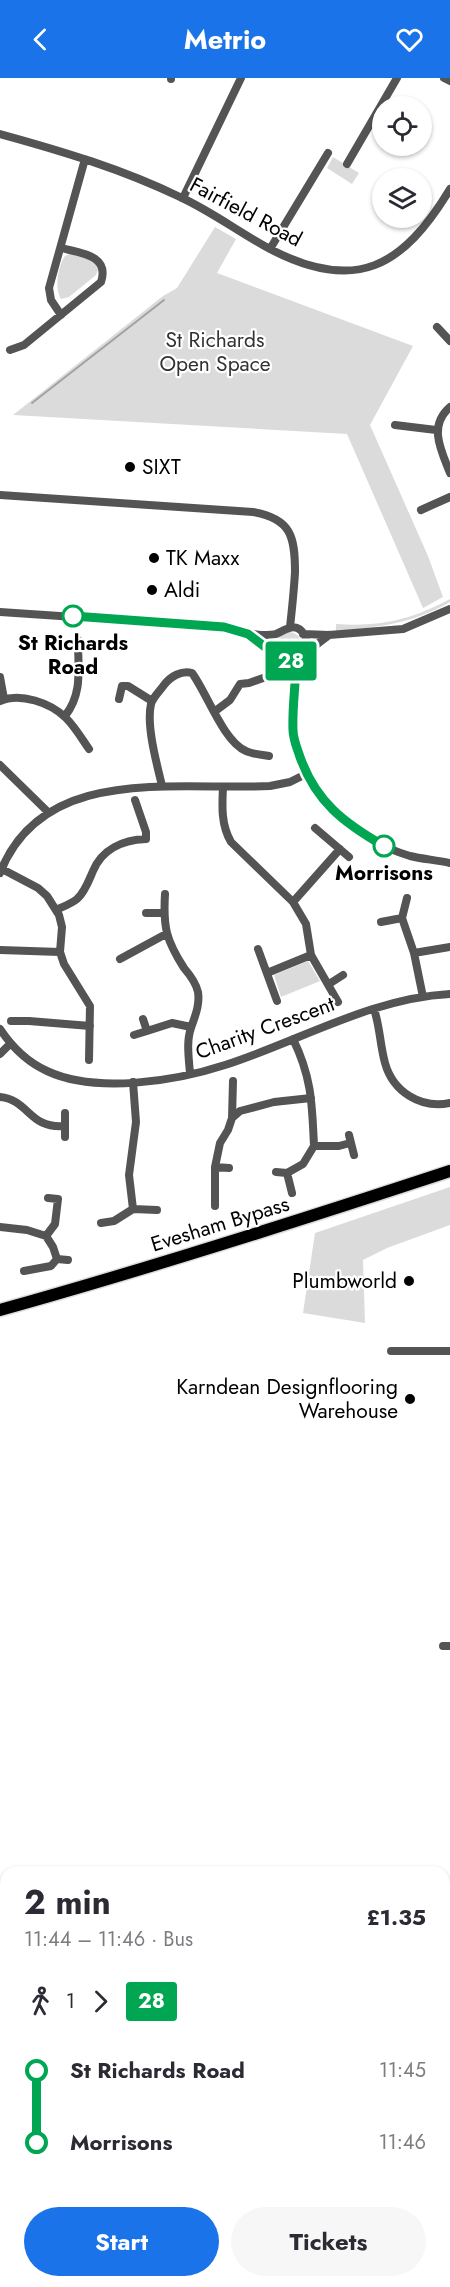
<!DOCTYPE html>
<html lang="en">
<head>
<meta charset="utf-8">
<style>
	body { margin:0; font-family:Jost,sans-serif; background:#f7f7f7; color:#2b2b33; height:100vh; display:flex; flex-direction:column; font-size:22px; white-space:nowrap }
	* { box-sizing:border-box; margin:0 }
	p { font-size:20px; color:#7c7c81 }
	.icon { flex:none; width:33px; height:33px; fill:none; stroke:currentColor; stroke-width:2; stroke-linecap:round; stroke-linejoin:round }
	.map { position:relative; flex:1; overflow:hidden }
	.side { position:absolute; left:0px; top:1788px; width:450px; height:422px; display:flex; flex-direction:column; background:#fff; border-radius:18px 18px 0 0; box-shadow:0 2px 4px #0004 }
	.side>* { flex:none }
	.badge { padding:0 12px; border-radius:4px; font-size:21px; line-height:39px }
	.fabs { position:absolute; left:372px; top:18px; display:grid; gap:12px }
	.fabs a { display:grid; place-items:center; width:60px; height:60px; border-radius:50%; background:#fff; box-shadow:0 2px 4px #0004; font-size:30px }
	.map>.badge { position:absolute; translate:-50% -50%; box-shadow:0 0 0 3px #fff }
	.legs { display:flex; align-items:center; gap:9px; height:66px; padding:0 24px; font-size:20px }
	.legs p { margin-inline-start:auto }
	.overview { display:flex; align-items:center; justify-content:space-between; height:102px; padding:0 24px }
	h1 { font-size:33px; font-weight:700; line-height:45px }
	.action { display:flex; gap:12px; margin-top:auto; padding:12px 24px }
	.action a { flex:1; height:69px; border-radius:36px; background:#1a73e8; color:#fff; font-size:24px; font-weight:700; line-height:69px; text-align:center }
	.action a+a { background:#f7f7f7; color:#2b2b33 }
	ul { padding:0 24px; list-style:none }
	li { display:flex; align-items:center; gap:21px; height:72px; font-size:22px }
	li i { display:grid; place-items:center; width:9px; height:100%; margin:0 8px; background:currentColor }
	li i::after { content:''; width:15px; height:15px; margin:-8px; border:4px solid; border-radius:50%; background:#fff }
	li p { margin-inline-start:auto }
	li:first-child i { background:linear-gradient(#0000 50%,currentColor 0) }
	li:last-child i { background:linear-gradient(currentColor 50%,#0000 0) }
	header { display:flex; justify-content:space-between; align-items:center; height:78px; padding:0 24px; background:#1a73e8; color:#fff; font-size:27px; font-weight:700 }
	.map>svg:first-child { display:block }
	.green { fill:#dbdbdb }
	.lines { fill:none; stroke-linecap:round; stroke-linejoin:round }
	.stream { stroke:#a2a2a2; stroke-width:2 }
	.highway-casing { stroke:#dbdbdb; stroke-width:15 }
	.minor { stroke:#545454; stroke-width:8 }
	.highway { stroke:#000; stroke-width:12 }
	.line-1-casing { stroke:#fff; stroke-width:14 }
	.line-1 { stroke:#00a651; stroke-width:9 }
	.poi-dot { fill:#000; stroke:#fff; stroke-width:2 }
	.stop-1-dot { fill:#fff; stroke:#00a651; stroke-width:3 }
	.labels { text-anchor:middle; stroke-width:4.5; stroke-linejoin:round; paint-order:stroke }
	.street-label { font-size:21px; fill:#000; stroke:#fff }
	.park-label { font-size:21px; fill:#323232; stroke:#fff }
	.poi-label { font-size:21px; fill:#000; stroke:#fff; text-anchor:start }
	.stop-label { font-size:21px; font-weight:bold; fill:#000; stroke:#fff }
</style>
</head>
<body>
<header><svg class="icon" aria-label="back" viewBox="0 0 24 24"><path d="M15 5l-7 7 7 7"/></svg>Metrio<svg class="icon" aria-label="heart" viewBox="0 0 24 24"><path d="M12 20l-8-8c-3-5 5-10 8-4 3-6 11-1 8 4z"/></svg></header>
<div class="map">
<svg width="450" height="2209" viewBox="0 0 450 2209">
	<rect width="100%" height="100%" fill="#fff"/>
	<path class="green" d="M333,79L359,95L352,106L327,90Z
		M215,149L236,161L217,195L413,268L370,347L428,478L443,519L423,530L347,356L13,337L163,218L177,210Z
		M70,176L94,183L98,192L96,197L69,219L61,221C54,211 58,188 65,178Z
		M450,521V524C411,546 380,549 336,553V546C380,549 411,542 450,521Z
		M277 566a12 12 0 1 1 24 0a12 12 0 1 1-24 0Z
		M308,883L320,903L281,919L274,897Z
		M450,1109V1147L387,1170L363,1182L365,1245L303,1235L315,1155Z"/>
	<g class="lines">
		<path class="stream" d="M32,325L164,222
			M444,2009L450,2003
			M319,2209L322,2204"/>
		<defs>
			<path id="highway" d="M0,1232C151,1190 301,1142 450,1093"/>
		</defs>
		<use href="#highway" class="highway-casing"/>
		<path class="minor" d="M444,0L450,3
			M171,1V0
			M0,56C62,73 122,91 180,119C211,133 240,155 270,171C356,216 403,189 450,111
			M347,86L397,0
			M183,120L241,0
			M270,171L328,75
			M61,237L51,222L49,210L85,81
			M437,249L450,263
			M10,272L24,267L101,204C110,177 80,175 61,170
			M450,329C428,348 441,372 450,395
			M395,347L436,352
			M0,417L253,434C291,441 295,458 295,494C294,512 292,531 290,549
			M421,432L450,419
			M0,534L224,549C236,552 248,556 262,557C265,557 273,557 276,556C287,551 297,543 305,558C308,565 307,571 303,577
			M248,556C293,589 283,593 329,557
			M303,556L329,557L403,551L450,531
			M296,582C296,607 289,631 293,655C301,716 354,761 410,778C422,781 437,782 450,785
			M0,599L4,621
			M119,621L122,608H128L152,623
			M0,623C20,614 51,625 66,640C75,649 82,661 89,671
			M214,634L230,622L240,606L249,605L266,599
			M65,638C83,615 78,591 78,562
			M0,687L49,735
			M162,708C157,686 146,648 151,626C153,619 160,613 164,607C171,598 182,592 192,595C207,615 223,663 246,673C252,676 262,677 269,678
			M223,709C222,728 221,747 231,764L293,824L306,846L311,877L338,924
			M315,750L349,779
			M2,791L38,810L47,818L59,837L62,849L60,874L64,886L90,928L89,982
			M0,795C43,685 178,713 270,708L290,704L306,696
			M165,816C163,849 166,862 184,890C190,897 196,905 198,914C200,927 195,938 191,950C186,964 189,981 190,996
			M407,820L402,840L414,875L423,919
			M293,824L340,771
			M56,832C62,829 71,826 77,821C85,814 89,802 93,793C102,771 123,762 146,761V754L135,722
			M146,835H164
			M381,844L402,840
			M258,871L277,923
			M0,872L60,874
			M414,875L450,869
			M120,881L166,856
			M267,895L311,877
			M329,906L343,897
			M374,931C380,949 380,967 385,985C393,1014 421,1031 450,1025
			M11,943H29L90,948
			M0,951C12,969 27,984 47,993C96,1016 176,1003 225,987C300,963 371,920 450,916
			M147,953L172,945L191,949
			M134,957L147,953L143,941
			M293,961C312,1000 312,1026 314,1068
			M0,976L10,966
			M133,1004L136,1044L129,1097L133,1131
			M0,1019C30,1022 28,1051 65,1048
			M65,1035V1059
			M232,1040L233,1003
			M349,1057L354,1077
			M215,1089L229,1090
			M276,1094L287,1095L292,1115
			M287,1095L303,1086L314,1068H339L350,1065
			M215,1128V1089L220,1065L228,1052L232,1040L240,1033L274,1024L311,1020
			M101,1145L114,1143L133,1131L157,1132
			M0,1149L27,1152L46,1158
			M57,1181L68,1182
			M24,1193L51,1188L57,1181L53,1169L46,1158L55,1146L58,1121L48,1120
			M391,1273H450
			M443,1568H450"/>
		<use href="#highway" class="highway"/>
	</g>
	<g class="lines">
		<defs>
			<path id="line-1" d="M73,538L224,549L248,556L281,581L296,582C296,606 292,628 293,652C293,661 297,670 300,679C316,724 344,745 384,768"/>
		</defs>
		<use href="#line-1" class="line-1-casing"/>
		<use href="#line-1" class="line-1"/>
	</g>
	<g class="poi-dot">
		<circle cx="130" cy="389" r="6"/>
		<circle cx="154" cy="480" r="6"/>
		<circle cx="152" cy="512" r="6"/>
		<circle cx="409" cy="1203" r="6"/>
		<circle cx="410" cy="1321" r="6"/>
	</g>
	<g class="stop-1-dot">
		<circle cx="73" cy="538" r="10"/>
		<circle cx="384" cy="768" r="10"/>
	</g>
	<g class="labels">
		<g class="street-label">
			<text transform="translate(246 134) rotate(28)" y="7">Fairfield Road</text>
			<text transform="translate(265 950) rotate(-20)" y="7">Charity Crescent</text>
			<text transform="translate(220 1146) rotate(-17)" y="7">Evesham Bypass</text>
		</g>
		<g class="park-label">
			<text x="215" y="269">St Richards<tspan x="215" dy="24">Open Space</tspan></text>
		</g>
		<g class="poi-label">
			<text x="142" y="396">SIXT</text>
			<text x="166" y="487">TK Maxx</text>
			<text x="164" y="519">Aldi</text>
			<text x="397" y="1210" text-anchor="end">Plumbworld</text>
			<text x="398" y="1316" text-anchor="end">Karndean Designflooring<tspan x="398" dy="24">Warehouse</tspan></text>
		</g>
		<g class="stop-label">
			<text x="73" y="572">St Richards<tspan x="73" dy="24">Road</tspan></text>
			<text x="384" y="802">Morrisons</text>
		</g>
	</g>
</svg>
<div class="fabs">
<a><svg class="icon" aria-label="locate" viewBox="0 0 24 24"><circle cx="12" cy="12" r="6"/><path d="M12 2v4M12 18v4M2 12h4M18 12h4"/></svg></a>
<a><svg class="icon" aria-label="layers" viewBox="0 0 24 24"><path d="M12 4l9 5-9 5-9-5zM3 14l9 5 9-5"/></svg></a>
</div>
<b class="badge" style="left:291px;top:583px;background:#00a651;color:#fff">28</b>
<section class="side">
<div class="overview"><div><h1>2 min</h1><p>11:44 – 11:46 · Bus</p></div><b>£1.35</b></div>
<div class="legs"><svg class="icon" aria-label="walk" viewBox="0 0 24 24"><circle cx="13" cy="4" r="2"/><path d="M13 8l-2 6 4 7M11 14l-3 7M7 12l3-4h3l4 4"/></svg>1<svg class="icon" aria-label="forward" viewBox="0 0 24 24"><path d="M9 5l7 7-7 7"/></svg><b class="badge" style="background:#00a651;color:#fff">28</b></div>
<ul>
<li><i style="color:#00a651"></i><b>St Richards Road</b><p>11:45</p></li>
<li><i style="color:#00a651"></i><b>Morrisons</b><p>11:46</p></li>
</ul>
<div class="action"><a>Start</a><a>Tickets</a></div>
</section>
</div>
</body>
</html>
